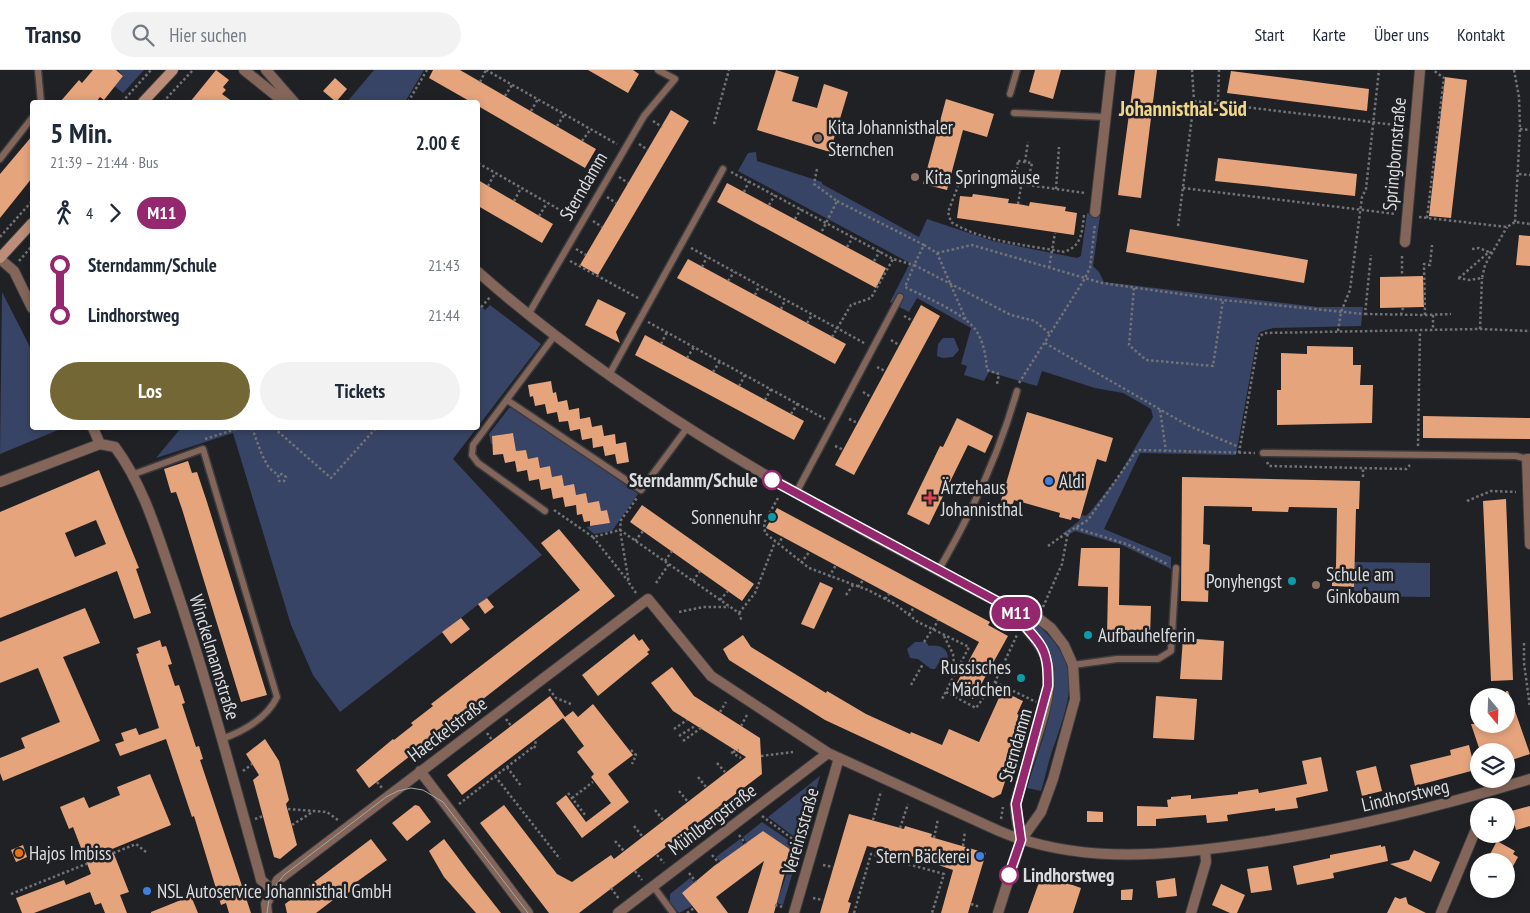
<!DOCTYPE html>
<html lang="de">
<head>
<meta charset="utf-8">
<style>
	body { margin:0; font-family:"PT Sans Narrow",sans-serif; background:#f2f2f3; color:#1f2937; height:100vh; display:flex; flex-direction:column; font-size:19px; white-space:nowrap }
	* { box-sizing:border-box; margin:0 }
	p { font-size:16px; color:#747a83 }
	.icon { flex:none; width:28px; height:28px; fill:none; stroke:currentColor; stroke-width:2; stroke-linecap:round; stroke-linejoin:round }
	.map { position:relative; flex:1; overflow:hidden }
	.panel { position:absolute; left:30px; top:30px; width:450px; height:330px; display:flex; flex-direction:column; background:#fff; border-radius:5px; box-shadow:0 2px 8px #0003 }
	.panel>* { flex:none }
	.badge { padding:0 10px; border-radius:16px; font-size:18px; line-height:32px }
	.needle { width:32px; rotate:161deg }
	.fabs { position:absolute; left:1470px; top:618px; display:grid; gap:10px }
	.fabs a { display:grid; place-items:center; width:45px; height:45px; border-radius:50%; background:#fff; box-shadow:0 2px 8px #0003; font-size:25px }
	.map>.badge { position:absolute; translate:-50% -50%; box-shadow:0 0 0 2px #fff }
	.legs { display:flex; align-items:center; gap:8px; height:55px; padding:0 20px; font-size:16px }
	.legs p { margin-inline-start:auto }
	.headline { display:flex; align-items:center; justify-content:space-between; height:85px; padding:0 20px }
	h1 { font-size:28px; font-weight:700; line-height:38px }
	.action { display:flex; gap:10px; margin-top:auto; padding:10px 20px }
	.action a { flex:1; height:58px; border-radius:30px; background:#736736; color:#fff; font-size:20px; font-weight:700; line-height:58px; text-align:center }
	.action a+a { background:#f2f2f3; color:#1f2937 }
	ul { padding:0 20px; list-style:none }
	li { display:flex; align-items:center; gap:18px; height:50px; font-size:19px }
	li i { display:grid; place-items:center; width:8px; height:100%; margin:0 6px; background:currentColor }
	li i::after { content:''; width:12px; height:12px; margin:-6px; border:4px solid; border-radius:50%; background:#fff }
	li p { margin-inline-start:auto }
	li:first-child i { background:linear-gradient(#0000 50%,currentColor 0) }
	li:last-child i { background:linear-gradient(currentColor 50%,#0000 0) }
	header { display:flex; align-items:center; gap:30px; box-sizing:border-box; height:70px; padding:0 25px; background:#fff; border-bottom:1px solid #e0e1e3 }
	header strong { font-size:24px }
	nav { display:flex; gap:28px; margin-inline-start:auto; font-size:18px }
	.search { width:350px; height:45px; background:#f2f2f3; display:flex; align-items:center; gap:12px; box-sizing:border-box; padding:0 18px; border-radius:28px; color:#747a83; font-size:19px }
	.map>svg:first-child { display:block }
	.green { fill:#384465 }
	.building { fill:#e6a47d; fill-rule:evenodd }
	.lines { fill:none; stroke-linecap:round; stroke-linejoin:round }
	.service-casing { stroke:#3a3b3f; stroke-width:9 }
	.minor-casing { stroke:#3a3b3f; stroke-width:12 }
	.tertiary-casing { stroke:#3a3b3f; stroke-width:12 }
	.secondary-casing { stroke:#3a3b3f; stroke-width:12 }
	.path { stroke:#727377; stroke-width:2.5; stroke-dasharray:2.5 2.5; stroke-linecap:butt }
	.service { stroke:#836659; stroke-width:6 }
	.minor { stroke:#836659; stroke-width:10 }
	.tertiary { stroke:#836659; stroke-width:10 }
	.secondary { stroke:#bc8d78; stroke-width:10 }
	.tram { stroke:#a6a8aa; stroke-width:1 }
	.line-1-casing { stroke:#fff; stroke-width:11 }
	.line-1 { stroke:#95276e; stroke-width:8 }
	.education-dot { fill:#8d6e63; stroke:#202125; stroke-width:2 }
	.stop-1-dot { fill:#fff; stroke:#95276e; stroke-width:2.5 }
	.shop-dot { fill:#3f7fe0; stroke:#202125; stroke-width:2 }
	.health-dot { fill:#e0444e; stroke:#202125; stroke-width:2 }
	.culture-dot { fill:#0f9aa8; stroke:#202125; stroke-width:2 }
	.food-dot { fill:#e8710a; stroke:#202125; stroke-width:2 }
	.labels { text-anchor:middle; stroke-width:5; stroke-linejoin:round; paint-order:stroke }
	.poi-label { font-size:19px; fill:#dadcde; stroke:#202125; text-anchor:start }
	.street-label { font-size:19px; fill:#dadcde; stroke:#202125 }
	.stop-label { font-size:19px; font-weight:bold; fill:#dadcde; stroke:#202125; text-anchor:end }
	.quarter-label { font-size:21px; font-weight:bold; fill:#f1d78b; stroke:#202125 }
</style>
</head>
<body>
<header>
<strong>Transo</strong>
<div class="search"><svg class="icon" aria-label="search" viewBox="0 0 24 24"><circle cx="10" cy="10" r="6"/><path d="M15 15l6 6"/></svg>Hier suchen</div>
<nav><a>Start</a><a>Karte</a><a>Über uns</a><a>Kontakt</a></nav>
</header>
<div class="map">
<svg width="1530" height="843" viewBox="0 0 1530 843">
	<rect width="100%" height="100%" fill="#202125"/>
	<path class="green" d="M118,0H144L123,23L113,15L123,6Z
		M374,0H424L405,32H347Z
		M756,82L757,91L822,112V114L919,167L927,149L993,171L1077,188L1081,186L1087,143L1100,146L1093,196L1099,202L1104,212L1318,237H1363L1361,256L1273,258L1260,262L1257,268L1236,385L1140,383L1104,459L1171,487V499L1122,475L1075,461L1068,465L1062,464L1079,451L1082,445L1086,446L1090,442L1118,407L1153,347L1151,339L1123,323L1095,318L1042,301L1037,316L989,302L984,311L964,305L967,296L961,294L971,258L917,228L909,242L890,232L910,193L738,101L748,83Z
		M2,222L32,281V358H63L0,384Z
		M478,233L485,240L490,235L541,274L453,389L542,485L340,642L313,605L291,555L233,363L156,388L181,358H478Z
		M943,268H954L959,280L953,287L943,288L937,286L938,274Z
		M515,336L638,424L612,461L594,464L586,457L609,453L607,440L601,441L588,433L586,423L576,425L564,416L562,405L552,407L550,396L540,398L538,387L528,389L526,380L516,381L513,363L492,366L493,374H491L489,364L509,338Z
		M1354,492L1430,493V527L1354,526Z
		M1031,548C1080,592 1075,614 1055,673C1049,688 1046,705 1041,721L1027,718C1043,662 1077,599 1028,552Z
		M915,572H926L929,576C940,574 951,579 947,593L940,591L935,599H931L918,589L910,588L907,579Z
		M820,706L801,772L768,747Z
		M762,752L800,778L783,835L776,833L785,809L791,780L763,761L747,773L743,767Z
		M740,769L744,775L721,792L716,787Z
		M690,808L695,813L684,822L692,836L679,843L670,833V824Z"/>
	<path class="building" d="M93,0H116L123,6L104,30L100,27L96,32H60L79,10L82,13Z
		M216,0L229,10L223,17L226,20L222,24L233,32H190Z
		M433,0H460L596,79L585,98L478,36V32H471L429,8Z
		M588,0H633L639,4L628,23Z
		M776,0L799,7L792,31L817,38L824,14L848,22L830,82L757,60Z
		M1035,0H1061L1053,29L1029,22Z
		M1135,0H1157L1141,128L1118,125Z
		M1231,1L1369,19L1367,41L1227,23Z
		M1445,7L1467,10L1451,148L1429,146Z
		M335,8L347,19L336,32L323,21Z
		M946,29L994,44L987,67L963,60L947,120L923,114Z
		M671,40L689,51L598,205L580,195Z
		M32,66V108L0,148V104Z
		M1218,88L1357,104L1355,126L1215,111Z
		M478,110L553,154L542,173L478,136Z
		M727,113L886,198L876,218L717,132Z
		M973,124L1009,129L1008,133L1018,134L1029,136L1030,132L1066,137L1065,141L1077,143L1074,165L957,148L960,126L972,127Z
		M1130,159L1308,190L1304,213L1126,182Z
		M1519,165L1530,166V196L1516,195Z
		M688,189L846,274L835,294L677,208Z
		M1423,206L1424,237L1380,238V207Z
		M598,229L626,243L616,262L620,273L585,255Z
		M921,235L940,246L854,405L835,395Z
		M645,265L804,351L794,370L635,285Z
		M1307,276L1353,277V295H1361L1360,315H1373L1372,353L1277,355V320H1281V283L1307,284Z
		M551,311L553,323L556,322L558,332L567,330L569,340L579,338L580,349L590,347L592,357L602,355L604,366L615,364L616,374L626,372L629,392L617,394L615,384L605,386L603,376L593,378L592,368L582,370L580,359L570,361L568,351L559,352L557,342L547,344L545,334L535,336L533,326L530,327L528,315Z
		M1027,342L1113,368L1106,392L1097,389L1080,449L1072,447L1071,450L1059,447L1060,443L1014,430L1012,437L1000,434Z
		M1423,346L1530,348V369L1423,368Z
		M957,348L993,366L985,383L968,375L929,455L907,444L940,376L943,377Z
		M513,363L516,381L526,380L528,389L538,387L540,398L550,396L552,407L562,405L564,416L574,414L576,425L586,423L588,433L599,431L601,441L607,440L610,453L590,456V451L584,452L582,444L577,445L576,435L565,437L563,427L553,429L551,418L541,420L539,409L529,411L527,400L517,402L515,391L505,393L503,384L493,385L492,366Z
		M188,391L192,403L197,402L207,432L267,625L241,632L182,439L176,422L171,423L164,399Z
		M99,400L139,498L136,499L151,543L134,549L117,501L0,548V442ZM96,450L106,474L75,487L65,463Z
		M1182,407L1360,411L1359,439H1356L1354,517L1332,516V497H1336L1337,438L1289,437L1288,442L1252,441V437L1204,436L1203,474L1210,475L1208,532L1181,531Z
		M1506,429L1513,610L1491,611L1483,431Z
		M642,435L754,514L742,531L630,452Z
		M777,438L990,552L988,555L1008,566L973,629L954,618L979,572L766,458Z
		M559,459L615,526L369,718L356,700L393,669L394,670L413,655L411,653L433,636L431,634L580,520L541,473Z
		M1081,478H1120L1119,535L1151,536L1150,567L1107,566L1108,517L1078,516Z
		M820,512L833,518L814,559L801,554Z
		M487,528L494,537L485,544L478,534Z
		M85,538L100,573L63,587L100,671L3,711L0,703V688L25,678L21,668L60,652L38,598L0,613V572Z
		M461,548L470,559L451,574L442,562Z
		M634,564L639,571L642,569L650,580L647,582L649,584L598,626L582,605Z
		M743,565L751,577L826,623L827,621L866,644L910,664L911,662L942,675L949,659L979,672L1002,621L1023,631L1017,644L1025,647L1013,672L1017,674L1001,724L993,728L825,650L729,590L723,579Z
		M1183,568L1224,571L1222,610L1180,609Z
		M160,570L162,577L166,576L172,594L168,595L175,616L179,615L185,633L182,634L196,677L199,676L203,689L200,690L251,843H229L226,833L221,835L194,746L192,747L166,669L120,686L115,674L124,671L121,663L136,658L139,665L159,658L136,584L139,583L137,578Z
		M672,597L694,626L760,668L762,704L579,843H549L480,753L504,735L557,804L572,812L611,785L614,789L746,687L673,641L651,613Z
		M1506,621H1508L1530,684L1506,692V681H1480L1471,654H1506Z
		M550,626L565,647L573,641L578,647L593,634L633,685L608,704L629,732L582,768L556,733L566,725L586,752L611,733L591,707L594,704L577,682L584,676L563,648L462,725L447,705Z
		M1156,626L1197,629L1194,670L1153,668Z
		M265,669L279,691L289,730L286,734L297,775L280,789L274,787L255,717L253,710L259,705L246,684Z
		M1469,675L1475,700L1415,716L1410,695L1451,685L1450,680Z
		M1321,687L1328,721L1296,728L1298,738L1275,741V738L1227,745L1228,751L1207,753L1206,745L1156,749V756H1137V736L1168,737L1167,730L1171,729V727L1191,725V729L1238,724V722L1258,719L1259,723L1307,714L1302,691Z
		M1376,696L1382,721L1362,726L1356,701Z
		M150,704L171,755L112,779L129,822L120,825L127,843H105L101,833L95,835L90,822L34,843H22L16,828L64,810L66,815L91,804L73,757L69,759L60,737L84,727L89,738L120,725L117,717Z
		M415,735L419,736L431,752L407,771L392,753Z
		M1530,736V756L1516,760L1511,741Z
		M1087,741L1103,742V752H1087Z
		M849,744L904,759L905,756L932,764L931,767L986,783L968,843H941L953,800L915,787L867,776L848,832L851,833L848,843H820Z
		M763,761L791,780L774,843H748L764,791L716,827L728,843H698L682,823L714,796Z
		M371,769L387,790L355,813L358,816L348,823L345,821L316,843H287L285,834Z
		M444,769L468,801L501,843H476L444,807L429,781Z
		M1497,771L1515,781L1513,784L1518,787L1512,798L1506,795V791H1488L1491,787L1489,786Z
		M23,775L27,787L16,792L11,780Z
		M1381,775V777L1385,776L1388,791L1333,803L1334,808L1297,815L1293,796L1330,788V785Z
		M1414,780L1440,792L1431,812L1390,794L1409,790Z
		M1268,796L1272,820L1251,823L1247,799Z
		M1042,804L1081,818L1073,843H1028Z
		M1175,808L1177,826L1158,828L1156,811Z
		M1221,814L1245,825L1237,843H1230L1212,835Z
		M1133,819L1132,830H1121V820Z
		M191,826L198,843H151V842Z
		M1395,827L1400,829L1406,827L1408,834L1426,843H1387Z"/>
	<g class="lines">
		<defs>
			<path id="service" d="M38,0L41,32
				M1010,24L1017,0
				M1014,43L1105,47
				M0,89L32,48
				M528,245L644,46L675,9L658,0
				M609,305L723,99
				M507,330L641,420L687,358
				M1263,383L1516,386L1527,389
				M134,404L203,379L277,627C267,648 244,661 222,669
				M796,423L900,227
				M545,441L478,393L472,385L473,375L555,265
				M938,501C972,443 999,384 1017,321
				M1073,595L1117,589H1158L1171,581L1176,498
				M653,816L673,843"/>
			<path id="minor" d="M1095,142L1111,0
				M1405,172L1420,0
				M0,189L14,201L32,238
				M93,358L100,374
				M1530,389H1527L1530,474
				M0,412L100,374L115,377C144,416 158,466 174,512C206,607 232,705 259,802L261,810L272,820
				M420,701L528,843
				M267,843L266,834L278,810L648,529L711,606L828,683L999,761C1082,796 1174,785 1261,772C1352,758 1442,736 1530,709
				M618,843L828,683
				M794,843L839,688
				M1191,843L1206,792L1205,780
				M1441,843L1479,752"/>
			<path id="tertiary" d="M244,0L284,32
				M266,0L294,32
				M478,202C637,343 827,442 1015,541H1029L1051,558L1064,575L1073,595L1075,629L1053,709L1041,742L1021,770L998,843
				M1015,541C1025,562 1042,570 1048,595C1056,631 1024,695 1016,732C1014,743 1019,759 1021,770"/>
			<path id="secondary" d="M143,32L173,0
				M0,188L32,153"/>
		</defs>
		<use href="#service" class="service-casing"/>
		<use href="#minor" class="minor-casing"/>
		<use href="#tertiary" class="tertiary-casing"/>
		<use href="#secondary" class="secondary-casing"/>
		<path class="path" d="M486,0L617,74
			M1514,0L1519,27L1520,59L1515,152
			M480,12L486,0
			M505,26L512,15
			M1194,31L1404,56
			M122,32L151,0
			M163,32L193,0
			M408,32L427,0
			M1218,32L1219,0
			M531,41L538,29
			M653,51L662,57
			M714,54L729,0
			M557,56L564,45
			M1520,59L1530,60
			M582,71L590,60
			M639,74L648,80
			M1018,91L1032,93L1029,106L1016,104Z
			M1025,92L1028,72
			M478,93L574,148
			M817,99L814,114L837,131L821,163
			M731,102L893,189L914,195L905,217C923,226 967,244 977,262C984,274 986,286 987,300L999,304L997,314
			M1519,104L1530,105
			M619,107L628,113
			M488,116L495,103
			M1183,118L1396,144
			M1056,119L1059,77
			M744,122L749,111
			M607,127L616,133
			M514,131L521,118
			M837,131L924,175L914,195L1011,245L1035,251L1050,264
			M1018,134L1023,105
			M769,135L775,125
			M1084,145C1082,162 1082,176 1064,182C1028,175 983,172 951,152L948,142L960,111L970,107L1085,123
			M539,146L547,133
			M1419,147L1507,157L1515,152L1530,154
			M1427,148L1444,8L1433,0
			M795,149L801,139
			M593,151L602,157
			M1178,156L1194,31L1192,0
			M0,167L32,131
			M924,175L937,183L966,250
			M847,177L853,167
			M691,178L866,274
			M576,179L586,185
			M1472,179L1479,178L1489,182
			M937,183L972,175L1102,213L1223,230L1365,244L1371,185
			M1402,186V206
			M19,191L32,176
			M570,191L640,229
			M874,191L880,181
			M702,197L707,187
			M1049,198L1055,163
			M1458,208L1469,210L1482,208L1485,195L1507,157
			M1459,208L1489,182L1492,183
			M728,211L734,202
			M1134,218L1129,275L1146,290L1213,296L1223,230
			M755,225L759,216
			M781,239L785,230
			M478,241L490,227
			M1365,244L1425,245L1424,194L1430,195L1432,175
			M1401,245L1403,238
			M1425,245L1451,244
			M1433,245V260
			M904,246L913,251
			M648,252L825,349
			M807,253L812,245
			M1480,259L1482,208
			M1338,261L1341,242L1350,220L1362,127L1366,119L1379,0
			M832,267L851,235L871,228L893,189
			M891,270L899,275
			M1045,273L1187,355L1239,377
			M661,274L667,262
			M687,288L694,277
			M877,297L885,301
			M713,302L720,291
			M1019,313L1084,210L1090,198L1095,154
			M739,316L745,305
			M863,322L871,327
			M765,330L771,319
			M1160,340L1166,381
			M791,344L798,333
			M849,349L858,353
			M252,358L262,385L269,398L278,405L279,411H284L286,407L282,404L278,405
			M274,358L331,408L376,358
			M205,369L239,358
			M835,376L844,380
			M1418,376L1420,261
			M1239,383L1259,267L1264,263L1480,259L1530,261
			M1267,392L1269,396L1406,399L1410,395
			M1363,407V398
			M778,428L764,453L765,463L809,498L868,520L895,534L918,552L969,577L941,631
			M1467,431L1491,421L1516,422
			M554,440L593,467L620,460L739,543L742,552
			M1076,458L1129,475L1167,494
			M593,467L628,511
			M635,471L643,461
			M778,475L783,466
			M1048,476L1068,462
			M665,491L672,481
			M801,493L810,481
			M829,507L836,495
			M693,511L700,501
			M656,513L669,494
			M858,517L863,510
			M636,523L629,513L620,460L621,450L637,428
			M846,525L853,515
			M885,529L889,524
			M720,530L728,521
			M1043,537L1062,494L1068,462L1088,450L1137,380L1255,383
			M679,542L703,537H729
			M739,543L755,523L775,472
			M909,545L914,537
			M933,560L938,550
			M944,566L953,584L955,603
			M924,572L932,560
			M1524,573V593L1530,637
			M995,612L1036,632
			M911,615L923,594
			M549,619L556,628L571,634
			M946,622L976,638L995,612L1017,565
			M720,642L726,632
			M506,649L511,656
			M741,656L747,645
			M674,659L687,650
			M487,663L492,670
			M679,666L695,656
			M683,671L701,658
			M534,678L536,675L535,670
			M631,680L636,685L632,694
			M731,682L741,688
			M733,682L739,680
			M761,686L793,682
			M717,693L725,702
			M507,697L521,716
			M243,701L252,694
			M495,706L560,789
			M698,707L706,717
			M377,712L382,718
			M679,721L688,732
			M568,723L586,746
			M737,723L745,732
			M572,728L593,712
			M459,734L533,677
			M718,738L725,746
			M288,739L327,742L338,750
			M655,740L663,750
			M762,746L802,776
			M255,749L263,746
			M1001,749L1003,737
			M873,750L881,721
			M697,754L704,763
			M292,755L314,741
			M634,756L642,766
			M900,758L908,734
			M739,765L746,774
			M678,768L684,778
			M934,768L938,749
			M615,771L624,781
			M963,776L965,761
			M657,785L664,793
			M712,785L719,793
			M823,795L833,797
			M635,801L642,810
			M689,803L696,812
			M611,818L619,829
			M11,824L136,774L146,782
			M813,828L823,830
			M971,834L980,837
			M775,835L783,837
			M687,843L694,838
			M854,843L871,784L944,804L932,843"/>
		<use href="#service" class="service"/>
		<use href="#minor" class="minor"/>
		<use href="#tertiary" class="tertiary"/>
		<use href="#secondary" class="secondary"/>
		<path class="tram" d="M267,843L270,823L284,805L386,727L398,721L411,718L423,720L443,732L528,843"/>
	</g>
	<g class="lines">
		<defs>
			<path id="line-1" d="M772,410L1015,541C1022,555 1030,560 1039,573C1048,585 1048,601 1048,616L1016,734L1021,770L1009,805"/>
		</defs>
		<use href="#line-1" class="line-1-casing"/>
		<use href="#line-1" class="line-1"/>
	</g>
	<g class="education-dot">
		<circle cx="818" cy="68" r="5"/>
		<circle cx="915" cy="107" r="5"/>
		<circle cx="1316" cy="515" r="5"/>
	</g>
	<g class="stop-1-dot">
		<circle cx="772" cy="410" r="9"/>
		<circle cx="1009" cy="805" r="9"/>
	</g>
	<g class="shop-dot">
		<circle cx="1049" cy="411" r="5"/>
		<circle cx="980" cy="786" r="5"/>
		<circle cx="147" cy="821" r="5"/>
	</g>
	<path class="health-dot" d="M927.5 420.5h5v5h5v5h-5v5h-5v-5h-5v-5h5z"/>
	<g class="culture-dot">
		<circle cx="772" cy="447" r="5"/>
		<circle cx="1292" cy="511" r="5"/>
		<circle cx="1088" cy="565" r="5"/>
		<circle cx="1021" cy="608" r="5"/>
	</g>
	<circle class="food-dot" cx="19" cy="783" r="5"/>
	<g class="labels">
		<g class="poi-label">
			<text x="828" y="64">Kita Johannisthaler<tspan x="828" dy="22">Sternchen</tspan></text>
			<text x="925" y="114">Kita Springmäuse</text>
			<text x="1059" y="418">Aldi</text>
			<text x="941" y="424">Ärztehaus<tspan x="941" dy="22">Johannisthal</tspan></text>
			<text x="762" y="454" text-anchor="end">Sonnenuhr</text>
			<text x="1326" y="511">Schule am<tspan x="1326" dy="22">Ginkobaum</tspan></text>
			<text x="1282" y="518" text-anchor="end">Ponyhengst</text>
			<text x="1098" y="572">Aufbauhelferin</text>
			<text x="1011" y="604" text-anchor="end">Russisches<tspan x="1011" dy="22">Mädchen</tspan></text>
			<text x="29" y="790">Hajos Imbiss</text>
			<text x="970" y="793" text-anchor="end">Stern Bäckerei</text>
			<text x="157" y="828">NSL Autoservice Johannisthal GmbH</text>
		</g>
		<g class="street-label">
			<text transform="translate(1394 84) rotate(-85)" y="7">Springbornstraße</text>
			<text transform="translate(583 116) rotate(-60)" y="7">Sterndamm</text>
			<text transform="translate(215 587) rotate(73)" y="7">Winckelmannstraße</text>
			<text transform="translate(447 659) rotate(-37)" y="7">Haeckelstraße</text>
			<text transform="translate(1015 675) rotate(-74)" y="7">Sterndamm</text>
			<text transform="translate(1405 725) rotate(-13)" y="7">Lindhorstweg</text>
			<text transform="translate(712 749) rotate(-37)" y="7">Mühlbergstraße</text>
			<text transform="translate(800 761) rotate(-74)" y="7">Vereinsstraße</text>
		</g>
		<g class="stop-label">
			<text x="758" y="417">Sterndamm/Schule</text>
			<text x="1023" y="812" text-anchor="start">Lindhorstweg</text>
		</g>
		<g class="quarter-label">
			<text x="1183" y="46">Johannisthal-Süd</text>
		</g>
	</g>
</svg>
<div class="fabs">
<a><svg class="needle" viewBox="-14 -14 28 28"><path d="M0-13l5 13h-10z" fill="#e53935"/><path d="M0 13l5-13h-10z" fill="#747a83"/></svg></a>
<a><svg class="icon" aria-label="layers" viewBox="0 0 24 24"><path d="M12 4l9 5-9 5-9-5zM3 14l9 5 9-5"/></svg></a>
<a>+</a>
<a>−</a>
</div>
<b class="badge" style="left:1016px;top:543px;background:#95276e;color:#fff">M11</b>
<section class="panel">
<div class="headline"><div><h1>5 Min.</h1><p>21:39 – 21:44 · Bus</p></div><b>2.00 €</b></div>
<div class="legs"><svg class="icon" aria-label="walk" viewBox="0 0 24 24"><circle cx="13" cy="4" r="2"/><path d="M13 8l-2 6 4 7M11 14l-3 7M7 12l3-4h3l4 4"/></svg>4<svg class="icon" aria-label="forward" viewBox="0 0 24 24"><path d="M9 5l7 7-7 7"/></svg><b class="badge" style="background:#95276e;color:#fff">M11</b></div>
<ul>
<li><i style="color:#95276e"></i><b>Sterndamm/Schule</b><p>21:43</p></li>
<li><i style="color:#95276e"></i><b>Lindhorstweg</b><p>21:44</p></li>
</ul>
<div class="action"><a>Los</a><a>Tickets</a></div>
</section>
</div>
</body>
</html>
